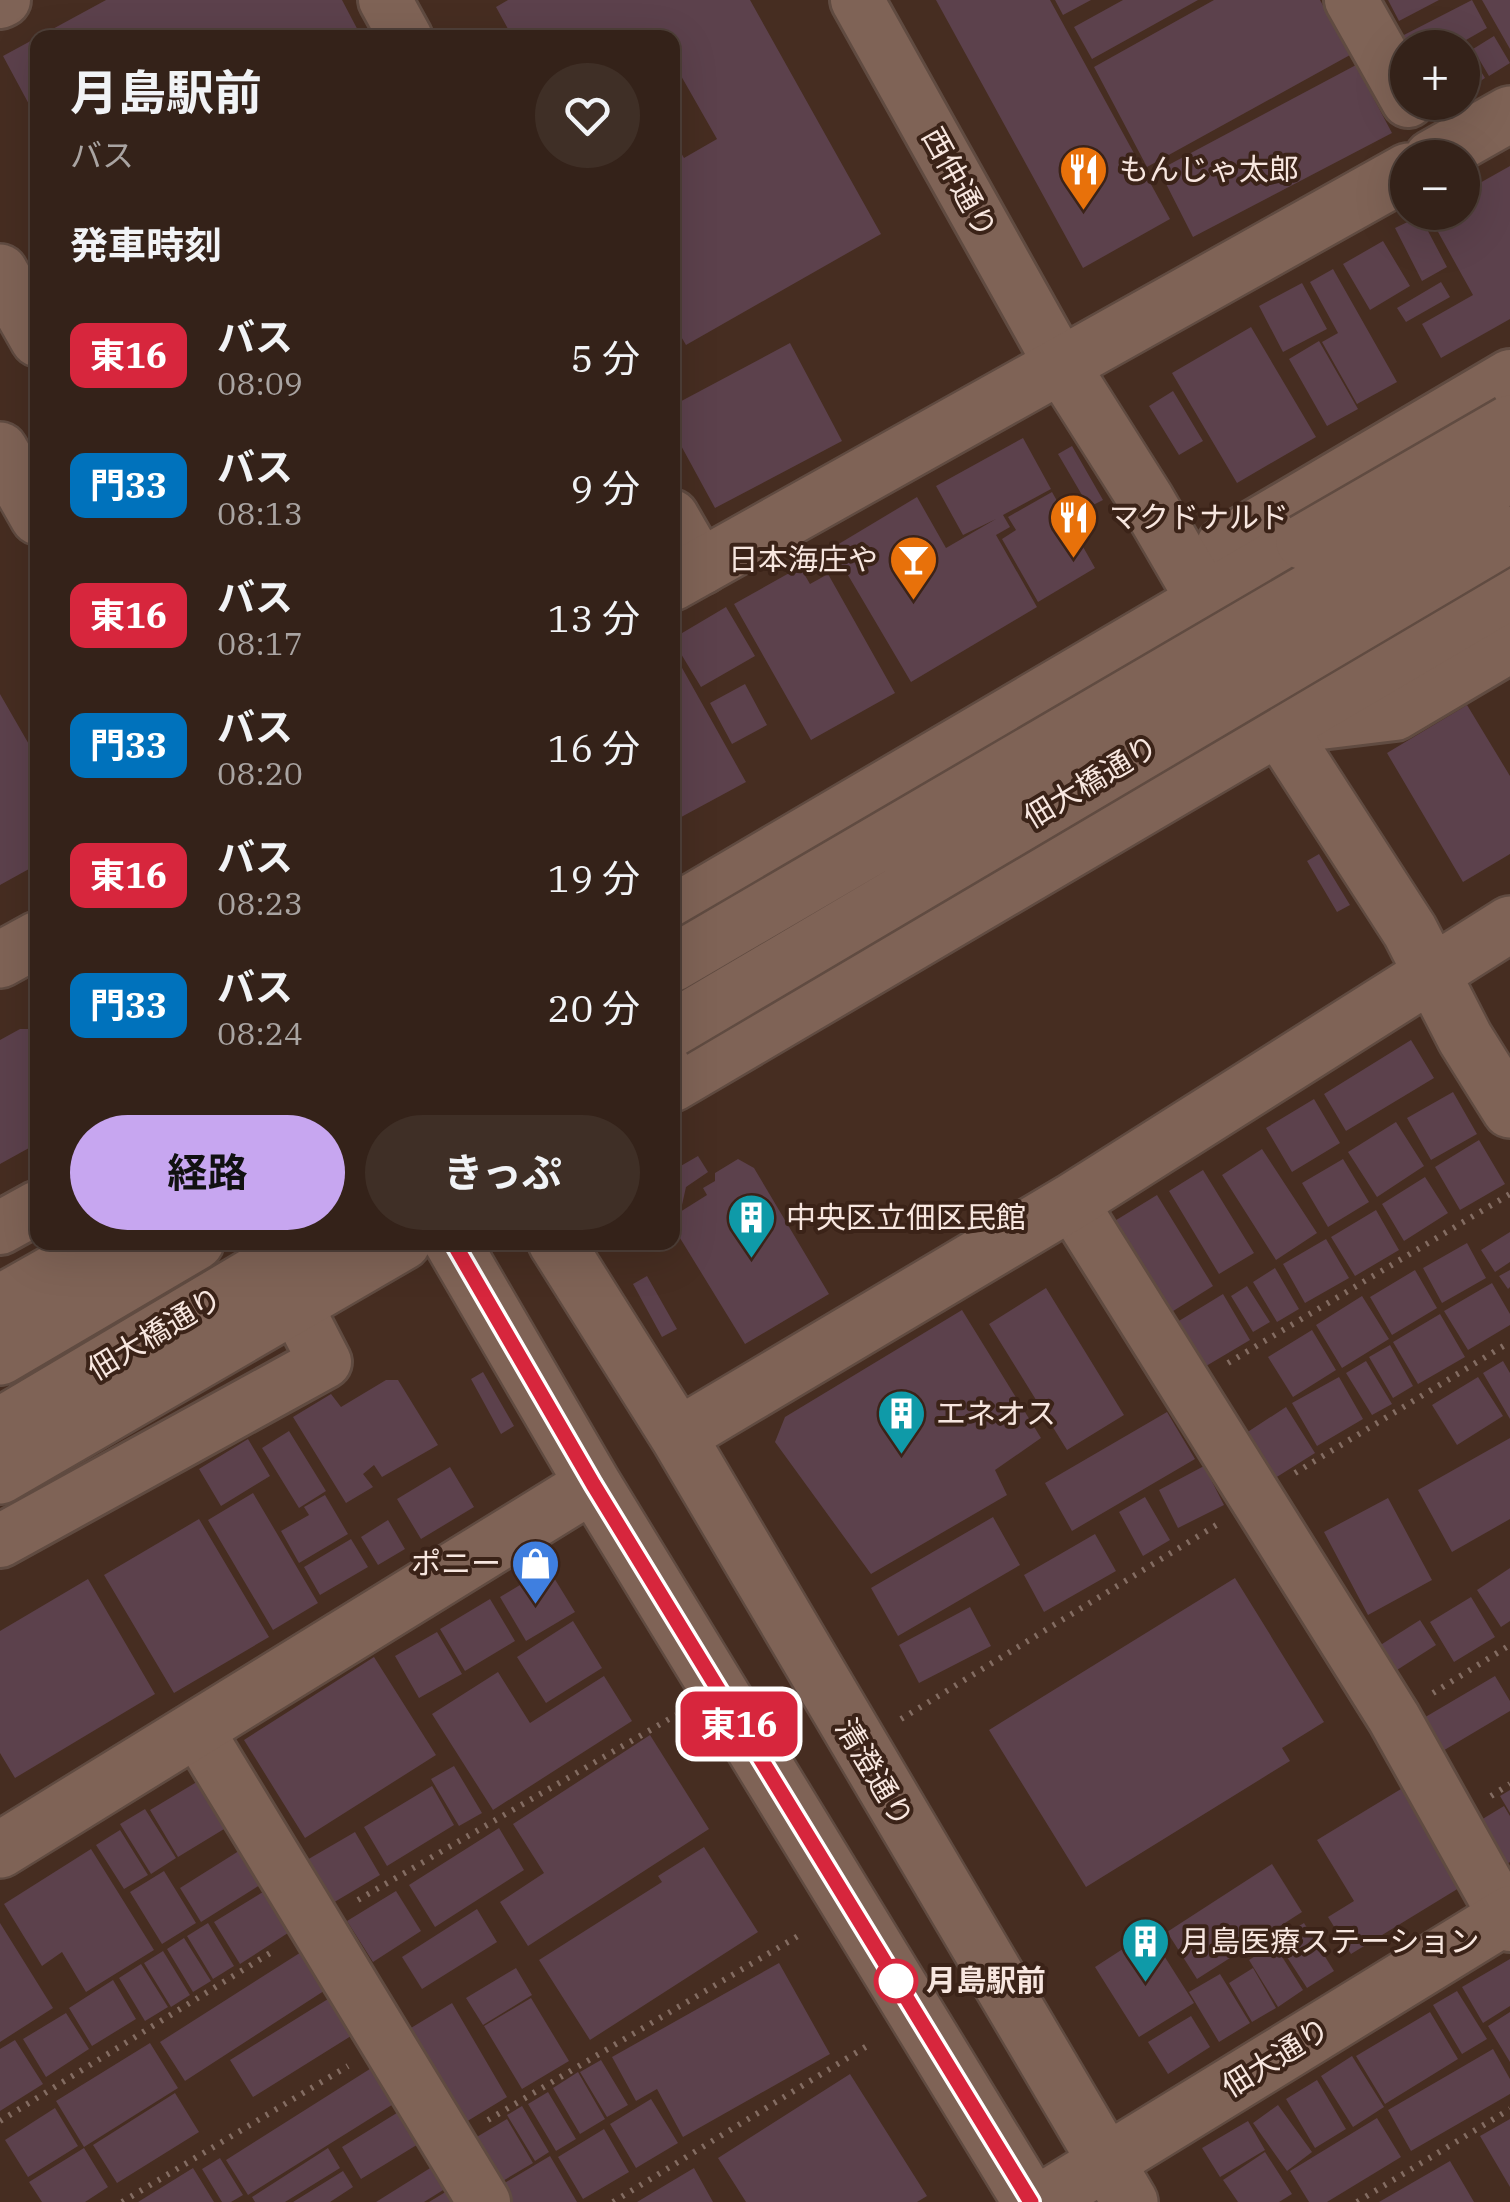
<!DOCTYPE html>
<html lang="ja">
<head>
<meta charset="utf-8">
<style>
	body { margin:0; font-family:"IBM Plex Serif","Noto Sans JP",serif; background:#3f2f26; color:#f1f3f6; height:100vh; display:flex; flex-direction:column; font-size:38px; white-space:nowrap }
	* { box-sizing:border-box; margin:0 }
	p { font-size:32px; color:#a9a4a2 }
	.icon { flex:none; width:55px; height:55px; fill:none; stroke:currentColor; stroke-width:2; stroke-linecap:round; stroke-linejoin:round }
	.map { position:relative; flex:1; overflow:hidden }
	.drawer { position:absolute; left:30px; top:30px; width:650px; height:1220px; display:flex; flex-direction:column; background:#342219; border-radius:20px; box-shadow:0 10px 40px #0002,0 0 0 2px #4e3f38 }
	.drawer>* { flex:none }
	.badge { padding:0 20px; border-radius:15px; font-size:35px; line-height:65px }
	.tools { position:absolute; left:1390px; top:30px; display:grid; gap:20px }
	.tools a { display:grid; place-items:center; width:90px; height:90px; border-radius:50%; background:#342219; box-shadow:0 10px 40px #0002,0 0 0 2px #4e3f38; font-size:50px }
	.map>.badge { position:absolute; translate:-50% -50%; box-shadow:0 0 0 5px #fff }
	h2 { padding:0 40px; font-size:38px; line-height:90px }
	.round { display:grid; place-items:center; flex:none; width:105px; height:105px; border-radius:52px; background:#3f2f26 }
	.summary { display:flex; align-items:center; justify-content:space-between; height:170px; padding:0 40px }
	h1 { font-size:48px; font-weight:700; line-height:75px }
	.button { display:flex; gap:20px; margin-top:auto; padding:20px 40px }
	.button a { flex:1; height:115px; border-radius:60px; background:#c7a6f0; color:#111; font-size:40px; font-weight:700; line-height:115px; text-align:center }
	.button a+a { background:#3f2f26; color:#f1f3f6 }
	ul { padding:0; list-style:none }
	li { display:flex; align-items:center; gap:30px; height:130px; padding:0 40px }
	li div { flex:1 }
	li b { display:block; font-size:38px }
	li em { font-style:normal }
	li .badge { min-width:110px; font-weight:700; text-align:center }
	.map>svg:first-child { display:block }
	.building { fill:#5c414c }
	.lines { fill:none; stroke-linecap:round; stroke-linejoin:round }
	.street-casing { stroke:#604b41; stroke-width:58 }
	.secondary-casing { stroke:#604b41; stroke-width:60 }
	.path { stroke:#836c62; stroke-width:6; stroke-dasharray:2.5 8; stroke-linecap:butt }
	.street { stroke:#7f6356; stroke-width:52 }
	.secondary { stroke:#7f6356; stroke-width:55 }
	.secondary-bridge-casing { stroke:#604b41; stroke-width:60; stroke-linecap:butt }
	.secondary-bridge { stroke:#7f6356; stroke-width:55 }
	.line-casing { stroke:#fff; stroke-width:22 }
	.line { stroke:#d7263d; stroke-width:15 }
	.stop-dot { fill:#fff; stroke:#d7263d; stroke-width:5 }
	.labels { text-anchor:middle; stroke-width:8; stroke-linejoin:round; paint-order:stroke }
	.poi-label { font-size:30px; fill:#f7e6df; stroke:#3b2318; text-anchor:start }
	.street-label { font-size:30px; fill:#f7e6df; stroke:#3b2318 }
	.stop-label { font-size:30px; font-weight:bold; fill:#f7e6df; stroke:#3b2318; text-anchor:start }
</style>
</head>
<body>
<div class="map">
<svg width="1510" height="2202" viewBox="0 0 1510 2202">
	<rect width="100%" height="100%" fill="#462d21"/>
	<path class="building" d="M106,0H342L362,38H38V121L3,56Z
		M508,0H750L881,234L686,345L672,321V137L684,158L717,139L672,60V38H513L496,7Z
		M936,0H1050L1170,219L1083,268Z
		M1055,0H1091L1063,15Z
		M1123,0H1198L1092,59L1074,27Z
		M1214,0H1320L1350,55L1147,167L1094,67Z
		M1388,0H1439L1399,21Z
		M1472,0L1487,28L1452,48H1406L1400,37Z
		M1482,0H1510V49Z
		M1494,36L1510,63L1489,76L1473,49Z
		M1468,50L1485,78L1468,89L1462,79V54Z
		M1356,65L1392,133L1193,237L1159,170Z
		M1510,166V319L1441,358L1422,324L1473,295L1427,212H1462V193Z
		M1420,216L1447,267L1422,281L1395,228Z
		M1383,241L1410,286L1370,310L1343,264Z
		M1333,269L1397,382L1357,404L1322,342L1338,333L1310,282Z
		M1441,282L1450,297L1406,322L1397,308Z
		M1302,283L1327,329L1283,352L1259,306Z
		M1251,327L1316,437L1237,483L1172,373Z
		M1319,341L1358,409L1327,426L1289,359Z
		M790,343L842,441L715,508L672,429V406Z
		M1173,391L1203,441L1179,455L1149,406Z
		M1023,438L1051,489L1003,515L1010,527L996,535L1037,607L911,682L832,548L917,497L946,548L996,519L963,535L936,486Z
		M1072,446L1103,500L1089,507L1058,454Z
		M1052,492L1095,568L1038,602L1002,539L1016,530L1008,517Z
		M800,567L810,584L828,574L895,693L811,740L734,604Z
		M726,607L755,656L701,687L672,639Z
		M672,650L746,782L672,822Z
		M745,684L767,725L732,744L710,703Z
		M0,694L38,760V864L0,885Z
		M1467,705L1510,776V854L1463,882L1387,753Z
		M1319,854L1350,905L1337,912L1307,861Z
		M20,1029H38V1143L0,1164V1040Z
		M1411,1040L1434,1078L1346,1131L1324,1094Z
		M1453,1092L1477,1134L1431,1160L1407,1118Z
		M1314,1099L1340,1143L1292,1172L1266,1128Z
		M1396,1122L1424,1166L1377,1197L1348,1152Z
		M1479,1140L1505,1184L1460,1210L1435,1167Z
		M1262,1149L1317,1233L1276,1260L1222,1175Z
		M698,1156L708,1172L686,1187L682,1205L672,1203V1171Z
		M738,1159L754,1168L829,1294L745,1344L672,1225V1217L707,1195L703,1188L715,1181V1173Z
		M1343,1159L1369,1202L1328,1227L1302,1183Z
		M1203,1170L1254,1253L1219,1274L1169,1191Z
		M1425,1177L1448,1213L1404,1241L1382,1204Z
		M1157,1195L1213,1286L1170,1313L1113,1222Z
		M1376,1210L1399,1250L1355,1276L1331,1237Z
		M1510,1232V1262L1495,1272L1481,1250Z
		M1326,1239L1349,1278L1305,1303L1283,1264Z
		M1467,1243L1486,1278L1442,1303L1423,1268Z
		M1275,1268L1299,1309L1277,1322L1253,1282Z
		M1415,1270L1437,1308L1392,1335L1370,1297Z
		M1510,1270V1287L1508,1289L1499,1276Z
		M647,1276L677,1329L662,1337L633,1284Z
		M1492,1283L1510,1314V1325L1468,1350L1444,1311Z
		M1247,1286L1270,1322L1253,1332L1231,1296Z
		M1046,1288L1124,1415L1067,1450L989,1324Z
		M1223,1294L1250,1340L1196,1372L1169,1327Z
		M1362,1296L1389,1339L1342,1368L1316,1325Z
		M962,1310L1041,1438L995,1470L1007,1495L871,1574L775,1442L785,1417Z
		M1440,1314L1465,1357L1418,1384L1393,1342Z
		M1312,1330L1336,1370L1293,1397L1268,1357Z
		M1390,1345L1413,1386L1393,1398L1369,1357Z
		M1366,1361L1392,1404L1372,1415L1346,1373Z
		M1503,1361L1510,1373V1419L1483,1373Z
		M483,1372L514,1426L501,1434L471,1379Z
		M1339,1377L1363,1419L1317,1446L1292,1403Z
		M1478,1377L1503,1416L1457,1445L1432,1405Z
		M386,1380H398L438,1445L382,1477L374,1465L363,1474L373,1487L346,1503L293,1417L331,1394L341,1407Z
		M1286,1407L1315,1453L1272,1480L1243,1435Z
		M1167,1412L1195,1459L1072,1531L1045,1483Z
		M289,1431L326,1491L299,1508L262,1448Z
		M1510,1438V1519L1452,1552L1418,1490Z
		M248,1439L270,1476L221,1506L199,1469Z
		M1204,1466L1224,1505L1178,1528L1159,1490Z
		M450,1467L474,1507L421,1539L397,1499Z
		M253,1493L318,1603L273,1630L208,1520Z
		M325,1495L348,1534L299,1563L281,1531L309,1515L304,1507Z
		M1145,1497L1170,1540L1143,1556L1119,1512Z
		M1388,1498L1432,1580L1368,1615L1324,1532Z
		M993,1517L1020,1565L898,1636L871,1588Z
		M199,1519L269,1637L174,1693L104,1575Z
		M388,1520L405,1549L378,1565L361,1537Z
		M1095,1534L1116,1571L1044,1612L1024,1575Z
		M351,1539L368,1567L320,1595L304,1567Z
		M548,1568L575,1612L526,1641L500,1597Z
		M1510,1568V1621L1501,1627L1477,1590Z
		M1235,1578L1324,1722L1282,1748L1290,1761L1086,1887L989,1730Z
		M88,1579L155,1694L15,1778L0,1753V1631Z
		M1471,1597L1495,1637L1454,1662L1430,1622Z
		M490,1599L515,1641L465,1671L440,1629Z
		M970,1607L991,1646L919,1683L899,1645Z
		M1420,1620L1436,1645L1386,1677L1371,1651Z
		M573,1621L602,1668L546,1703L517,1657Z
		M437,1632L462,1674L419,1698L395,1656Z
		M374,1657L436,1755L305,1838L244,1740Z
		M498,1672L530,1723L604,1676L632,1721L493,1810L432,1714Z
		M1495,1676L1510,1701V1711L1441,1752L1422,1719Z
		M650,1735L709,1829L528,1946L500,1902L544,1873L513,1824Z
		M454,1766L482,1813L459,1826L431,1779Z
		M200,1780L229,1826L178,1857L150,1810Z
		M432,1786L454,1825L387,1866L364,1827Z
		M1401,1789L1459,1888L1351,1954L1328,1917L1354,1901L1317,1840Z
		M1510,1790V1813L1500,1796Z
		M1504,1806L1510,1816V1862L1502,1867L1476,1823Z
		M145,1809L176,1858L151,1874L120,1824Z
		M499,1828L524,1870L435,1927L409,1885Z
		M120,1830L148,1875L124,1889L96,1845Z
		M355,1832L380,1875L326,1907L300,1864Z
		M704,1847L758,1932L590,2040L539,1960L662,1882L658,1876Z
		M91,1849L154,1950L86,1992L62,1952L42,1966L4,1904Z
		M242,1849L263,1883L201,1922L180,1888Z
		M1272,1864L1302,1912L1197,1979L1167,1932Z
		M164,1871L196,1923L162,1944L130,1892Z
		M266,1890L291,1931L240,1964L214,1922Z
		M396,1891L421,1931L373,1962L347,1921Z
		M477,1909L497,1942L422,1989L402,1957Z
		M0,1923L53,2008L0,2042Z
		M208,1923L234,1966L213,1979L187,1936Z
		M1304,1923L1334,1971L1307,1988L1276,1940Z
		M1149,1932L1194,2003L1139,2037L1095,1967Z
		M184,1938L211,1981L193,1992L167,1949Z
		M1274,1944L1303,1990L1278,2007L1249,1960Z
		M306,1949L330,1987L185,2081L160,2042Z
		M163,1951L190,1995L171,2007L144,1963Z
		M1510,1959V2006L1483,2023L1462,1987Z
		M779,1963L830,2054L683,2137L657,2089L636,2101L612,2057Z
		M141,1964L168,2007L145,2021L119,1978Z
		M516,1968L532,1995L483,2025L466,1998Z
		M1253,1968L1276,2008L1252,2022L1229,1983Z
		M1220,1974L1250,2023L1219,2042L1189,1992Z
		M113,1980L136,2019L92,2046L69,2008Z
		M1457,1991L1487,2039L1462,2054L1433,2005Z
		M531,1998L569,2061L522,2089L484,2026Z
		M328,1999L351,2036L253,2097L230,2060Z
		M452,2003L507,2097L461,2125L406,2031Z
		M1430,2012L1458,2059L1385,2104L1356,2056Z
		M1510,2012V2062L1488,2026Z
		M66,2013L89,2049L46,2077L23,2039Z
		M1191,2016L1210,2047L1168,2074L1148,2042Z
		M15,2040L43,2084L0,2111V2049Z
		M150,2043L178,2088L84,2147L56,2101Z
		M1493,2049L1510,2079V2094L1411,2151L1388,2110Z
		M1352,2056L1384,2107L1353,2127L1321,2076Z
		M601,2060L628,2105L607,2117L580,2072Z
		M373,2067L395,2103L248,2195L226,2160Z
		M578,2072L605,2119L580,2134L553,2088Z
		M850,2074L927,2196L917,2202H746L718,2158Z
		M1317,2080L1346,2129L1315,2148L1286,2099Z
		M548,2092L576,2139L556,2151L528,2104Z
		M175,2093L199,2132L117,2183L93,2145Z
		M651,2099L678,2143L636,2168L610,2124Z
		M1278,2105L1312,2152L1287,2171L1253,2123Z
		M522,2106L549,2152L535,2161L507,2115Z
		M55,2108L78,2146L28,2177L5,2140Z
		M400,2111L420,2143L361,2179L342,2147Z
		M1377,2118L1401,2157L1327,2202H1309L1290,2171Z
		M507,2119L533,2163L496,2185L470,2141Z
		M1510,2119V2187L1480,2136Z
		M1248,2121L1265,2150L1220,2177L1202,2148Z
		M604,2129L629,2172L583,2199L558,2157Z
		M84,2148L108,2187L85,2202H42L29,2182Z
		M328,2148L340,2168L285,2202H255L252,2197Z
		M1265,2152L1292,2194L1279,2202H1238L1223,2180Z
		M550,2156L577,2202H504L496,2188Z
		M220,2158L243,2195L231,2202H222L202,2169Z
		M1450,2161L1474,2202H1379Z
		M435,2165L448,2187L424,2202H376Z
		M193,2168L214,2202H138Z
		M694,2168L713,2202H637Z
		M343,2171L353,2187L330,2202H293Z
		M452,2188L461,2202H429Z"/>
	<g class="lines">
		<defs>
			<path id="street" d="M385,0L406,38
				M857,0L1061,365
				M1351,0L1408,101
				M0,2L4,0
				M672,516L702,568
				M1205,601L1223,545L1510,376
				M1279,728L1395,714L1510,646
				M1071,1202L1394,1718L1510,1925
				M0,1228L38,1207
				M0,1541L325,1362L296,1306
				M197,1730L484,2202"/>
			<path id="secondary" d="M1432,158L1510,114
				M0,272L38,339
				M1061,365L1147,501L1279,728L1410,931L1465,1038L1510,1110
				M0,450L38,517
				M672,583L1408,171
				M672,914L1304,542
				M0,960L38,939
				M672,1084L1510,591
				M452,1242L593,1484L1031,2202
				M556,1242L678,1436L1130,2202
				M0,1303L108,1242
				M0,1357L196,1242
				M0,1426L310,1242
				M678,1436L1071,1202L1510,924
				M0,1476L403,1242
				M0,1850L593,1484
				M1041,2202L1510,1914"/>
		</defs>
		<use href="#street" class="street-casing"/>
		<use href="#secondary" class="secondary-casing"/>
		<path class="path" d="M1228,1363L1510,1194
			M1295,1473L1510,1342
			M1433,1693L1510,1645
			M901,1719L1218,1524
			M1491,1796L1510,1784
			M358,1900L676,1715
			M488,2120L798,1936
			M0,2121L275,1950
			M122,2202L348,2066
			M613,2202L867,2046
			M1357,2202L1510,2109"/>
		<use href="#street" class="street"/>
		<use href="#secondary" class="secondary"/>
		<defs>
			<path id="secondary-bridge" d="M1304,542L1510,423
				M672,964L1510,474
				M672,1029L1510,534"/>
		</defs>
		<use href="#secondary-bridge" class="secondary-bridge-casing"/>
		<use href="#secondary-bridge" class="secondary-bridge"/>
	</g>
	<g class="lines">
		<defs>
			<path id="line" d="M453,1242L593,1484L1031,2202"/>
		</defs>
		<use href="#line" class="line-casing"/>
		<use href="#line" class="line"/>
	</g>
	<defs>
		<symbol id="restaurant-pin" viewBox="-11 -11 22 30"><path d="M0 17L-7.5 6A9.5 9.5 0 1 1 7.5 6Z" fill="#e8710a" stroke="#3b2318"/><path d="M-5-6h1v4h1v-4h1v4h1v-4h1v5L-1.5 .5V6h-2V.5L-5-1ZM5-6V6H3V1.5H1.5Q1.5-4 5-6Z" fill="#fff"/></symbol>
		<symbol id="bar-pin" viewBox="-11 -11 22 30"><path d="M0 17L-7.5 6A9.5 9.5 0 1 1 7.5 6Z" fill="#e8710a" stroke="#3b2318"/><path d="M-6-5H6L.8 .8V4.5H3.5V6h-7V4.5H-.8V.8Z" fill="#fff"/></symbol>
		<symbol id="building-pin" viewBox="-11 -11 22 30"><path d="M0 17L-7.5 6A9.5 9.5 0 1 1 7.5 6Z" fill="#0f9aa8" stroke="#3b2318"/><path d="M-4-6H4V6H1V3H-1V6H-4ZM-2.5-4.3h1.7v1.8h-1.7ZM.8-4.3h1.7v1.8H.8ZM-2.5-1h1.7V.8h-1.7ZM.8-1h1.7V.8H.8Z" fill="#fff"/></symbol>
		<symbol id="shop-pin" viewBox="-11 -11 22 30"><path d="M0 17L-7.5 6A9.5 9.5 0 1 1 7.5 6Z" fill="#3f7fe0" stroke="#3b2318"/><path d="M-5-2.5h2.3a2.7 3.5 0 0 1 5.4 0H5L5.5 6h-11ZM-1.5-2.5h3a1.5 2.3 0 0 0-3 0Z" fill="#fff"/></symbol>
	</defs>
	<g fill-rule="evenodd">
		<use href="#restaurant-pin" x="1056" y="142" width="55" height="75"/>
		<use href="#restaurant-pin" x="1046" y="490" width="55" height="75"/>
		<use href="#bar-pin" x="886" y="532" width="55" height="75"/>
		<use href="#building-pin" x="724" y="1190" width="55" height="75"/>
		<use href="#building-pin" x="874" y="1386" width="55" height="75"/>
		<use href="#shop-pin" x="508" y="1536" width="55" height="75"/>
		<use href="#building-pin" x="1118" y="1914" width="55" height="75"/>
	</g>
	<circle class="stop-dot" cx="896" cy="1981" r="20"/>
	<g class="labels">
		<g class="poi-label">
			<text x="1119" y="180">もんじゃ太郎</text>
			<text x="1109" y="528">マクドナルド</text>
			<text x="878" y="570" text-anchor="end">日本海庄や</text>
			<text x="786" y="1228">中央区立佃区民館</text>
			<text x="936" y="1424">エネオス</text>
			<text x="501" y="1574" text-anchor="end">ポニー</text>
			<text x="1180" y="1952">月島医療ステーション</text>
		</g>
		<g class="street-label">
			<text transform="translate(959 183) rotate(61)" y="10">西仲通り</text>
			<text transform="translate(1091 782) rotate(-31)" y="10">佃大橋通り</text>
			<text transform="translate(155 1334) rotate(-31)" y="10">佃大橋通り</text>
			<text transform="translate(874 1773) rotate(59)" y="10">清澄通り</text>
			<text transform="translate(1276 2058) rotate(-32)" y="10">佃大通り</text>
		</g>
		<g class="stop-label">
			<text x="926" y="1991">月島駅前</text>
		</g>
	</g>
</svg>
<div class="tools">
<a>+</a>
<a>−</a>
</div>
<b class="badge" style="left:739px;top:1724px;background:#d7263d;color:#fff">東16</b>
<section class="drawer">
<div class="summary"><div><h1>月島駅前</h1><p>バス</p></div><a class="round"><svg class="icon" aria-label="heart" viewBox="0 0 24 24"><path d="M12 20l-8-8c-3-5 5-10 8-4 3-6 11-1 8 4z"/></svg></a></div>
<h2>発車時刻</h2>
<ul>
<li><span class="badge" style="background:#d7263d;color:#fff">東16</span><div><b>バス</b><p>08:09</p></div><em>5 分</em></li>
<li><span class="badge" style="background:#0072bc;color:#fff">門33</span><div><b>バス</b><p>08:13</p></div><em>9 分</em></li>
<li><span class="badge" style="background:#d7263d;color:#fff">東16</span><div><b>バス</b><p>08:17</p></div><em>13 分</em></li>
<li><span class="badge" style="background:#0072bc;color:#fff">門33</span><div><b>バス</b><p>08:20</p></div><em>16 分</em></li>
<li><span class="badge" style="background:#d7263d;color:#fff">東16</span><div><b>バス</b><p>08:23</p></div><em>19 分</em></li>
<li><span class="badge" style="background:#0072bc;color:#fff">門33</span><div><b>バス</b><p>08:24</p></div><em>20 分</em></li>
</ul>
<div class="button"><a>経路</a><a>きっぷ</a></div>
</section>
</div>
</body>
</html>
